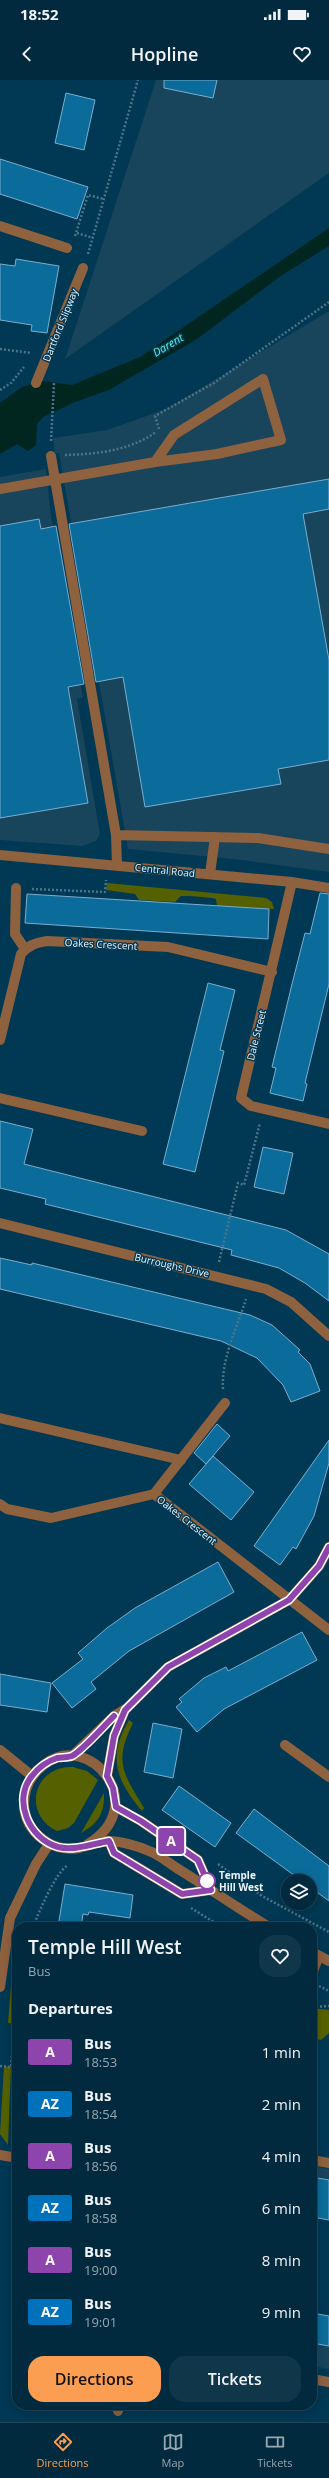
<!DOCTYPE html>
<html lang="en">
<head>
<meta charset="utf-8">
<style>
	body { margin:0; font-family:"Open Sans",sans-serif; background:#0f3649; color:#f1f3f6; height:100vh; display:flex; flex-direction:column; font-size:15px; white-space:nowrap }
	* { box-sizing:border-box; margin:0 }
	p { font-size:13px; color:#96a7b0 }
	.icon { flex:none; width:22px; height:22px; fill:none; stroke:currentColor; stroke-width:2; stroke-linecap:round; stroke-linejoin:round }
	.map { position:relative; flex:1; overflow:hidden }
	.drawer { position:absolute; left:12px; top:1842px; width:305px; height:488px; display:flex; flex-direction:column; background:#012a3e; border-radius:16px; box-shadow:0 2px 10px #0003,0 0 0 1px #234658 }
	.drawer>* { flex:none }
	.badge { padding:0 8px; border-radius:3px; font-size:14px; line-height:26px }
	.fabs { position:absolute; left:281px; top:1794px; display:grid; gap:8px }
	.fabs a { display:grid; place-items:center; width:36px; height:36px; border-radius:50%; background:#012a3e; box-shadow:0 2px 10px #0003,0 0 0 1px #234658; font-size:20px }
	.map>.badge { position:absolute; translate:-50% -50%; box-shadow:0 0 0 2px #fff }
	h2 { padding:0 16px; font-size:15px; line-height:36px }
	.round { display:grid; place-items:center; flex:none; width:42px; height:42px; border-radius:16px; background:#0f3649 }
	.headline { display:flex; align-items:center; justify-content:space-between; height:68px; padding:0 16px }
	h1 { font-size:19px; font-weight:600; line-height:30px }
	.action { display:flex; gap:8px; margin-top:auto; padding:8px 16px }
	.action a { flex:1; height:46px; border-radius:16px; background:#fb9e51; color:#111; font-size:16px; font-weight:600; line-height:46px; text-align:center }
	.action a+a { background:#0f3649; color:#f1f3f6 }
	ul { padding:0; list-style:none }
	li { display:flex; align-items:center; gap:12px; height:52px; padding:0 16px }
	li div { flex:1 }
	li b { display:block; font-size:15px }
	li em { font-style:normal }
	li .badge { min-width:44px; font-weight:700; text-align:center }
	.status { display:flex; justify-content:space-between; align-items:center; height:28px; padding:0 20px; background:#012a3e; direction:ltr }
	.status svg { height:11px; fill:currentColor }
	header { display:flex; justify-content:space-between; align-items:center; height:52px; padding:0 16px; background:#012a3e; font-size:18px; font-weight:600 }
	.dock { display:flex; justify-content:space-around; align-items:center; height:56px; border-top:1px solid #234658; background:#012a3e; font-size:11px; color:#96a7b0 }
	.dock a { display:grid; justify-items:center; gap:2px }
	.dock .selected { color:#fb9e51 }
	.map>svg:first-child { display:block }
	.built { fill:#18445c }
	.green { fill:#556101 }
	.water { fill:#01261f }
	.building { fill:#0b6c9b; stroke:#7badce }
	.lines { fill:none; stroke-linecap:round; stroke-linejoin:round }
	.path { stroke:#4c7489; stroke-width:2.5; stroke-dasharray:2 2; stroke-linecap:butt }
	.service { stroke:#8e613f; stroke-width:10 }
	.minor { stroke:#8e613f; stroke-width:10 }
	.tertiary { stroke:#8e613f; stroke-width:10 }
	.line-casing { stroke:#fff; stroke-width:9 }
	.line { stroke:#8e44ad; stroke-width:6 }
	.stop-dot { fill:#fff; stroke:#8e44ad; stroke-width:2 }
	.labels { text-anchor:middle; stroke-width:3; stroke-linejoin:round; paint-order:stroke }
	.street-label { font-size:10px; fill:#edf7fe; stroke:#013853 }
	.stop-label { font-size:10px; font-weight:bold; fill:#edf7fe; stroke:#013853; text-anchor:start }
	.water-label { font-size:11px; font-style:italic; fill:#59f6d8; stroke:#013853 }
</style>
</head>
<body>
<div class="status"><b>18:52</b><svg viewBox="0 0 49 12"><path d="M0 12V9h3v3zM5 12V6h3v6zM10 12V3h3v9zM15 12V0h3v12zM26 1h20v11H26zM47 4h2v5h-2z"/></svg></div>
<header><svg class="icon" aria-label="back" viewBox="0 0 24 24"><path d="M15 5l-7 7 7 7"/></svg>Hopline<svg class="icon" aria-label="heart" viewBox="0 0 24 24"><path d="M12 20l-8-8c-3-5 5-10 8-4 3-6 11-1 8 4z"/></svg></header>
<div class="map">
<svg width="329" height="2342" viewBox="0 0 329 2342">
	<rect width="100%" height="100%" fill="#013853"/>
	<path class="built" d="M156,0H329V93L65,279Z
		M329,231V792L234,779L128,769L59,373H55L53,358L107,350L166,329Z
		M46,389L51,436L83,618L77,619L100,754L96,761L82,766L0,760V397Z
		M312,2086L329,2089V2136L312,2133Z
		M312,2236L329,2240V2289L312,2286Z"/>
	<path class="green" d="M107,803L266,818L272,822L274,829L217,826L216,819C212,817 187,816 181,816L175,822L139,820L135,814L106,810Z
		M129,1640L133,1643C113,1683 124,1694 144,1728L142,1731C116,1700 107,1677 129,1640Z
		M73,1687L87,1691L98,1700L74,1743L68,1748L57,1751C21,1734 34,1685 73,1687Z
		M104,1713C105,1733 98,1744 81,1753Z
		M17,1874L14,1944L8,1943L11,1905Z
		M312,1928L329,1930V1953L321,1960L312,1958Z
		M4,1986L11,1987L8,2065L0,2054Z"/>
	<path class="water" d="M329,148V166L282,195L197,259L109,310L75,322L43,337L37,344L36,365L28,371L17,364L0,374V323L22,307L42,301L72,305L140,277Z"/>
	<path class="building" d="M164,0H217L213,18L164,8Z
		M66,13L95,20L84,70L55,63Z
		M0,79L88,107L77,139L0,114Z
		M16,179L59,186L47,253L31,251L32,245L0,240V184L15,186Z
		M329,399V429L303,434L329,580V680L278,689L281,704L145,727L123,597L96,602L69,444Z
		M39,439L41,449L56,446L84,604L68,607L88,723L0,738V446Z
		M320,813L329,814V904L305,1003L307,1004L303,1021L270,1013L276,988L272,987L292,904L305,853L310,854Z
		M27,814L269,829L268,859L25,843Z
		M208,903L235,910L220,970L224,971L195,1092L163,1084Z
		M0,1041L33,1049L24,1084L286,1150L329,1174V1221L305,1203L279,1188L231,1175L232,1170L45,1124L46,1119L0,1108Z
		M263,1067L293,1073L284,1114L254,1107Z
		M0,1178L32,1185V1183L250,1235L272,1245L300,1270L298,1272L310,1284L320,1311L291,1322L283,1305L257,1278L221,1261L0,1209Z
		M217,1344L230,1356L206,1384L194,1373Z
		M329,1360V1383L314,1436L296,1469L293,1467L280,1485L254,1466Z
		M213,1376L254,1412L231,1440L189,1404Z
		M218,1482L234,1512L129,1571L91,1602L96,1609L72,1628L52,1603L83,1579L78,1573L107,1548L135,1528Z
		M302,1552L317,1580L224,1629L197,1652L176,1627L182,1622L179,1619L204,1598L226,1587L228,1591Z
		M0,1594L51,1603L47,1632L0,1625Z
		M153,1643L182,1649L173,1698L144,1692Z
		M179,1706L231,1743L215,1767L162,1730Z
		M254,1729L329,1786V1821L310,1807V1801H302L236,1753Z
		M65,1804L133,1815L130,1838L89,1832L88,1835L83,1834L81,1847H58Z
		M312,2097L329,2100V2140L312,2137Z
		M312,2233L329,2236V2266L312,2263Z"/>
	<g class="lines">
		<path class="path" d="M77,153L93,158
			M75,156L88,115L104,119
			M88,174L138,0
			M0,269L31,273
			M0,310L11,303L24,287
			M159,349L155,336L214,303L329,222
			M51,361L54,303
			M65,375C97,374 129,371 156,352
			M32,809L105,812L106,800
			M219,1182L238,1103L244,1105L260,1043
			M223,1309C221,1279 237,1248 246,1219
			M218,1784L262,1816L329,1852
			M191,1828L222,1847
			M33,1847C39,1832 55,1793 68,1785
			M319,1906L329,1911
			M312,1927L329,1926
			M0,1986L11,1987L17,1919"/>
		<path class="service" d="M36,303L83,188
			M51,376L116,755L117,785
			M0,409L155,382L174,355L263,299L281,360L217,374L155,382
			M116,755L258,758L329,769
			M210,794L215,757
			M16,808L15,854L25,869
			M0,1338L181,1380
			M285,1665L329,1697
			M109,1761L114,1773L182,1814L211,1810
			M0,2075L17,2078
			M312,2299L329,2302
			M118,2331L119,2325"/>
		<path class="minor" d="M0,146L67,168
			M0,775L292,802L329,808
			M292,802L241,1018L251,1026L329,1044
			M0,960L21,874C29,865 35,863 47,861L168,867L272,892
			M0,1018L142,1051
			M0,1143L266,1209L291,1222L329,1256
			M154,1414L225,1323
			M0,1424L7,1429L51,1438L154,1414L329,1550
			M72,1676L114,1636L127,1628L168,1587L289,1520L319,1486L329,1467
			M107,1696L114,1656L125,1630
			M312,1893L319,1876
			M312,2080L329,2083"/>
		<path class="tertiary" d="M0,1670L32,1696
			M116,1727L141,1741L198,1780L211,1810
			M88,1764C152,1725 89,1650 45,1684C31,1694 24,1707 24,1725C25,1752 52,1773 79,1768C88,1766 98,1762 108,1761C120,1761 138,1766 149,1771C160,1775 170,1784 180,1790C210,1809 239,1829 269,1847
			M312,1872L329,1881
			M0,1907L10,1838L36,1784L49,1764"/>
	</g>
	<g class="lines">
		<defs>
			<path id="line" d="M114,1636C104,1646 82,1671 72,1676C67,1678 61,1677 57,1678C48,1681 38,1688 32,1696C12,1720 29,1759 58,1767C74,1771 92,1764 109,1761L114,1773L182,1814L211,1810L198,1780L141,1741L116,1727L113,1708L107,1696L114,1656L125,1630L168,1587L289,1520L319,1486L329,1467"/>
		</defs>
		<use href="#line" class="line-casing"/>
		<use href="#line" class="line"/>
	</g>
	<circle class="stop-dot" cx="207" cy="1801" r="8"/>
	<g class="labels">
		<g class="street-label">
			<text transform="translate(60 245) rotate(-68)" y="4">Dartford Slipway</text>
			<text transform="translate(165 790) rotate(6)" y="4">Central Road</text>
			<text transform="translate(101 864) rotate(3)" y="4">Oakes Crescent</text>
			<text transform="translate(256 955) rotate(-76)" y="4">Dale Street</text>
			<text transform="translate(172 1185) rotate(13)" y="4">Burroughs Drive</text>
			<text transform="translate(187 1440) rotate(38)" y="4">Oakes Crescent</text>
		</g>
		<g class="stop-label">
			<text x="219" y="1799">Temple<tspan x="219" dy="12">Hill West</tspan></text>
		</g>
		<g class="water-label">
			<text transform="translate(168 265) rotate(-31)" y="4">Darent</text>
		</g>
	</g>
</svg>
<div class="fabs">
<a><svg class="icon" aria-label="layers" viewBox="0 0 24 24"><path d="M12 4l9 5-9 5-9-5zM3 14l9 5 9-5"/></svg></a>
</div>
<b class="badge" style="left:171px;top:1761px;background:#8e44ad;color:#fff">A</b>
<section class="drawer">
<div class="headline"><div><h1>Temple Hill West</h1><p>Bus</p></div><a class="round"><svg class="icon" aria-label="heart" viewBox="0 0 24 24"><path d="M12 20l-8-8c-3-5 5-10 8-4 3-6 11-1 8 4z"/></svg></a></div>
<h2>Departures</h2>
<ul>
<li><span class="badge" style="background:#8e44ad;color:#fff">A</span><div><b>Bus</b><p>18:53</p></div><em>1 min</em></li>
<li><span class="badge" style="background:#0072bc;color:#fff">AZ</span><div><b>Bus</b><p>18:54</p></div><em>2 min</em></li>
<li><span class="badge" style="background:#8e44ad;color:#fff">A</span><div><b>Bus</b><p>18:56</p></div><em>4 min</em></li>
<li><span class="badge" style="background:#0072bc;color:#fff">AZ</span><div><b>Bus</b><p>18:58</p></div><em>6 min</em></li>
<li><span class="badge" style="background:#8e44ad;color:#fff">A</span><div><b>Bus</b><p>19:00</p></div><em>8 min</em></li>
<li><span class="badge" style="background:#0072bc;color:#fff">AZ</span><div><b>Bus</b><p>19:01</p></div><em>9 min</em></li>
</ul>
<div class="action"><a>Directions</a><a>Tickets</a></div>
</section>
</div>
<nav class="dock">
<a class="selected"><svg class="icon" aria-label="directions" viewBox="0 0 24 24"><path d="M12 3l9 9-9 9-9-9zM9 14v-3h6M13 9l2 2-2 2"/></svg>Directions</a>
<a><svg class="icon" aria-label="map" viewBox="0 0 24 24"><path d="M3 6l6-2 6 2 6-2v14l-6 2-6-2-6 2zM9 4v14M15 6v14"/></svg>Map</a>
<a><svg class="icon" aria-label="tickets" viewBox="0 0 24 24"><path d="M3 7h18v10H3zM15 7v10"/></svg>Tickets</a>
</nav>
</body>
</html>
